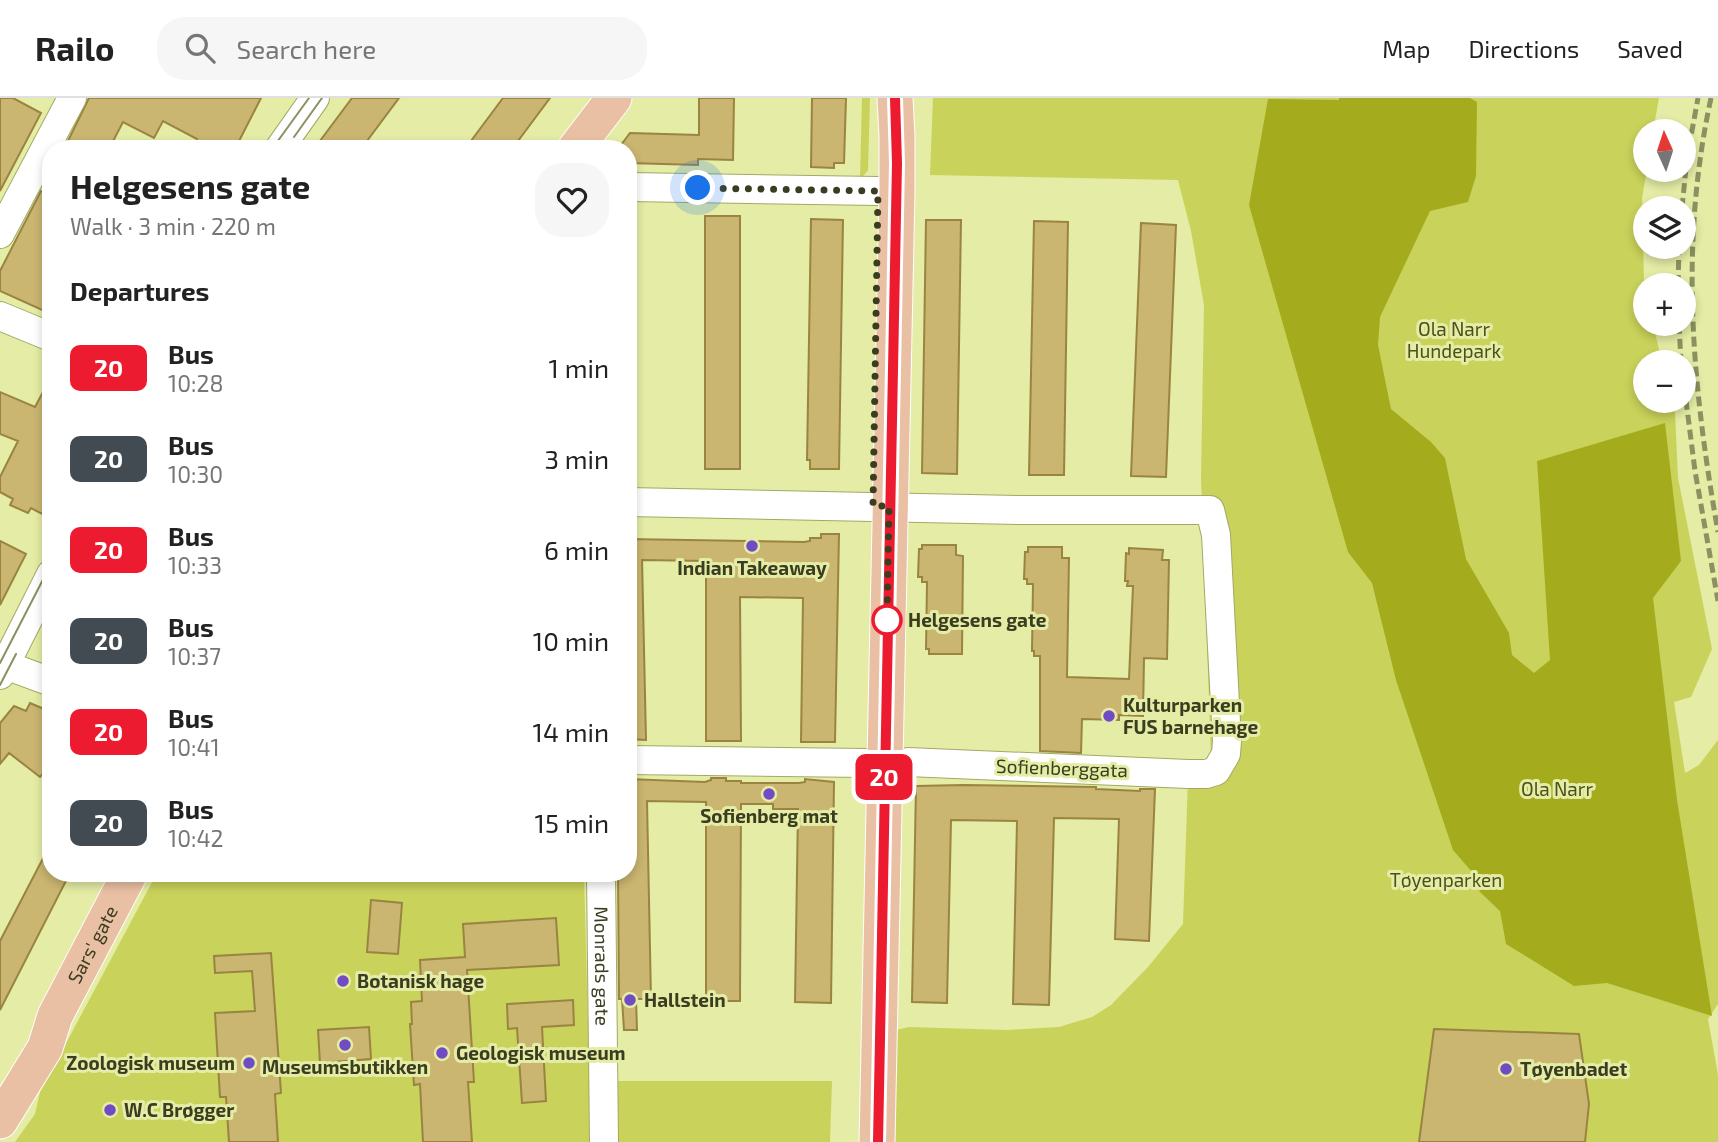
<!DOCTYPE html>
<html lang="en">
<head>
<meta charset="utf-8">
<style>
	body { margin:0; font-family:"Exo 2",sans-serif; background:#f6f6f6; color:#222; height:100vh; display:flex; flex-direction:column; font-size:26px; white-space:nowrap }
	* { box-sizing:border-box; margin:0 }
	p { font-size:23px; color:#767676 }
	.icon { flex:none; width:38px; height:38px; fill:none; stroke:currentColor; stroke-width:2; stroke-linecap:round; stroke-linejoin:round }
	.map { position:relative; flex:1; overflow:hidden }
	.drawer { position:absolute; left:42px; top:42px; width:595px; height:742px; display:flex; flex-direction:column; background:#fff; border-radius:28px; box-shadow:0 4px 10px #0003 }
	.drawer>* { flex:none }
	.badge { padding:0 14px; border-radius:10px; font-size:24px; line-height:46px }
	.needle { width:46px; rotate:357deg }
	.controls { position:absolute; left:1633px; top:21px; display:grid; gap:14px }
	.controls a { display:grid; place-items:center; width:63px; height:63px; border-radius:50%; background:#fff; box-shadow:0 4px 10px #0003; font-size:35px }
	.you { position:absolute; width:35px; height:35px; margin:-18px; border:5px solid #fff; border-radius:50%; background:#1a73e8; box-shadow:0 0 0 10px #1a73e833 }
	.map>.badge { position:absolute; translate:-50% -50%; box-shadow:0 0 0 4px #fff }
	h2 { padding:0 28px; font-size:26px; line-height:63px }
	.round { display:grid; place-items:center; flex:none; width:74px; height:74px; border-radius:28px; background:#f6f6f6 }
	.head { display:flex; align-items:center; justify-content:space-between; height:119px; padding:0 28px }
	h1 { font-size:33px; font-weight:700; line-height:52px }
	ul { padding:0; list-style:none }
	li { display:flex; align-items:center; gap:21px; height:91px; padding:0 28px }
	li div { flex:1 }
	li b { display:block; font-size:26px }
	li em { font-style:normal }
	li .badge { min-width:77px; font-weight:700; text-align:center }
	header { display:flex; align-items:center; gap:42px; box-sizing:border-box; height:98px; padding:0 35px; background:#fff; border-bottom:2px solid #e0e0e0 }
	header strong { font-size:33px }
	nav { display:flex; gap:38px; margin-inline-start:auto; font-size:24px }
	.search { width:490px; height:63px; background:#f6f6f6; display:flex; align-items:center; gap:18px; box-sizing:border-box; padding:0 24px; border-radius:28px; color:#767676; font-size:26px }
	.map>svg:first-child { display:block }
	.green { fill:#c9d25a }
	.forest { fill:#a4ac1e }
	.building { fill:#cab571; stroke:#998541; stroke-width:2 }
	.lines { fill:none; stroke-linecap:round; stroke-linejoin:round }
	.minor-casing { stroke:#a3a965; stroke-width:30 }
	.major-casing { stroke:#fff; stroke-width:37 }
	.minor { stroke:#fff; stroke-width:28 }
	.major { stroke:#eac0a4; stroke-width:35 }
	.tram { stroke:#8b9160; stroke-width:2 }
	.rail { stroke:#8b9160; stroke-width:5; stroke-dasharray:10 5; stroke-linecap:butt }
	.line-casing { stroke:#fff; stroke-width:16 }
	.line { stroke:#ed1b2f; stroke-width:10 }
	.walk { stroke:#3a3d20; stroke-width:7; stroke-dasharray:0 12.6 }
	.poi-dot { fill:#704bc4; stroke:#e4eca5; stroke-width:2.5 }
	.stop-dot { fill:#fff; stroke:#ed1b2f; stroke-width:3.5 }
	.labels { text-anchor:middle; stroke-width:6; stroke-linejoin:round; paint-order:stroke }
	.park-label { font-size:19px; fill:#4c501c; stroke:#e4eca5 }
	.poi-label { font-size:19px; font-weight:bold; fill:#3a3d20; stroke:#e4eca5; text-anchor:start }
	.stop-label { font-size:19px; font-weight:bold; fill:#3a3d20; stroke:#e4eca5; text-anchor:start }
	.street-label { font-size:19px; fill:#3a3d20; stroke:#e4eca5 }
</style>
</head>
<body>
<header>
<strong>Railo</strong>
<div class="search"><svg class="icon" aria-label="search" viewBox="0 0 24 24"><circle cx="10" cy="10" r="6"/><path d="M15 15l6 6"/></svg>Search here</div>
<nav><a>Map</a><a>Directions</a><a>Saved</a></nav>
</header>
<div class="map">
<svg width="1718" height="1044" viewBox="0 0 1718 1044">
	<rect width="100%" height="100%" fill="#e4eca5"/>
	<path class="green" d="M862,0H870L868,72L860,82Z
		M933,0H1659L1653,33H1645V72H1647L1642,100L1645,226H1653L1662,264H1645V303H1672L1675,315L1678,380L1712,551L1691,599L1674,604L1685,675L1699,667L1718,642V906L1708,921L1718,977V1044H887L888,934L909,929L1007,932L1059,929L1092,919L1111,907L1148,869L1183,826L1188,681L1211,659L1201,381L1204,207L1191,133L1178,82L930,77Z
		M157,775H584L591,1044H15L35,1016L40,994Z
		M613,983H832L830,1044H614Z"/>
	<path class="forest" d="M1339,0H1470L1477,4L1476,78L1468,104L1430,113L1380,219L1378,247L1391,311L1431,344L1445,360L1466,461L1509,535L1512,557L1534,575L1550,562L1537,363L1665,325L1681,463L1653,500L1677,702L1712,918L1607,885L1574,888L1506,846L1500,813L1480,794L1472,774L1453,752L1396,582L1372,485L1348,454L1249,107L1268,1L1339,2Z"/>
	<path class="building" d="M0,0H13L41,15L0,93Z
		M89,0H261L235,51H192L197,41L163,23L154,40L123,24L109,51H64Z
		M352,0H399L361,51H314Z
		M503,0H550L512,51H465Z
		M699,0H734L733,62L698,61V67L628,65V51H618L630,35L699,37Z
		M812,0H846L844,65H834V70L811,69Z
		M41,93L51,97V216L0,193V173Z
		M705,118H740V371H705Z
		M811,121L843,122L839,371H810V362H807Z
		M926,122H961L957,376L922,375Z
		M1034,123L1068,124L1064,377H1029Z
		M1141,125L1176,127L1166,379L1131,378Z
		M51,279V409L46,418L31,410L28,415L10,407L13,401L0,394V379L18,343L0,336V294L35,309Z
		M821,436H839L835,644H801L803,500L740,499L741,643H706V463L642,462L646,642L628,641V441L804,444L810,443V440H821Z
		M0,443L26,456L0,507Z
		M922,447H956V457L963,458L962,556H929V551H926L927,484H922V479H918L919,451H922Z
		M1028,449H1062V460H1069L1067,579L1129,581L1133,488H1127L1128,483H1125L1126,455L1129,456V450L1163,452L1162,462H1169L1167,561L1144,560L1143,618L1119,617V622L1082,621L1081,655L1040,653V558H1034V553H1032L1033,486H1027V481H1024L1025,454H1028Z
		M30,605L51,614V667L40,679L9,655L0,666V625L14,608L26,613Z
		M711,680H726V683H741V685H799L805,684V681L834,684L831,905L795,904L798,711H773V706H741L740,903H725V907L711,906V903H706V704L647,703L651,901H636L637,932H624L622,901H619L618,775H628V681L705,684L711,682Z
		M964,687L1096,689V691L1140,693V691H1155L1149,843L1115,841L1119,721L1054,720L1049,907L1013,906L1017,723L951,722L947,905L912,904L916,688Z
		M51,745V775H70L0,912V843Z
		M371,802L402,805L398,856L367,854Z
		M556,820L559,867L467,872L474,984H468L472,1044H423L420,986L414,987L410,926H412L411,904L422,903L420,862L465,859L463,826Z
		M271,855L281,995L275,996L278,1044H229L226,999H220L215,915L255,913L252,873L215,875L214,858Z
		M573,902L574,927L542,929L546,1003L522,1005L517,930L508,931L507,906Z
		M369,929L371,961L320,965L318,932Z
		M1434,931L1579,936L1589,1006L1585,1044H1419Z"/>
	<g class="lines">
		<defs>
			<g id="minor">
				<path d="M279,51L315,0"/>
				<path d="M628,89L878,93"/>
				<path d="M0,136L72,0"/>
				<path d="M0,218L51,239"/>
				<path d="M628,404L1019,412H1210L1216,437L1227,643L1226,656L1216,673L1206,676H1188L908,664"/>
				<path d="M0,565L51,584"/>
				<path d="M0,577L51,476"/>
				<path d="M628,662L866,665L884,676"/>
				<path id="s1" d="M601,775L604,1044"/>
			</g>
			<g id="major">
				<path d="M575,51L614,0"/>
				<path id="s2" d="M0,1023L45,950L55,918L130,775"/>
				<path d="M877,1044L897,93V38L895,0"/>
			</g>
		</defs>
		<use href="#minor" class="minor-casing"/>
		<use href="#major" class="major-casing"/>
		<use href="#minor" class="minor"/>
		<use href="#major" class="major"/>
		<path class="tram" d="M294,39L322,0
			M272,51L309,0
			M0,565L51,466
			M0,587L16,556"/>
		<path class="rail" d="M1711,0C1679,147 1692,287 1718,434
			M1682,110L1687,60L1698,0
			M1678,187L1679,149
			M1679,226L1681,264
			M1684,287L1695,373L1718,503"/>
	</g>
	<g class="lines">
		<defs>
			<path id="line" d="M878,1044L897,65L895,0"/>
		</defs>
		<use href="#line" class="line-casing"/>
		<use href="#line" class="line"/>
		<path class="walk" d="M698,90L878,93L873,408H889L887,522"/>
	</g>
	<g class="poi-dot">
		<circle cx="752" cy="448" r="7"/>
		<circle cx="1109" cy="618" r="7"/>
		<circle cx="769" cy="696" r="7"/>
		<circle cx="343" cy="883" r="7"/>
		<circle cx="630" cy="902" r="7"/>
		<circle cx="345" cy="947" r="7"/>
		<circle cx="442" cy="955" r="7"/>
		<circle cx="249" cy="965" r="7"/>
		<circle cx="1506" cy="971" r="7"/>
		<circle cx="110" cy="1012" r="7"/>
	</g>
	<circle class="stop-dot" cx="887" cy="522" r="14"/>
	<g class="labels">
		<g class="park-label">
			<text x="1454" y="238">Ola Narr<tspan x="1454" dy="22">Hundepark</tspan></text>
			<text x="1557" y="698">Ola Narr</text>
			<text x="1446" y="789">Tøyenparken</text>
		</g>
		<g class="poi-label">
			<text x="752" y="477" text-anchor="middle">Indian Takeaway</text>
			<text x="1123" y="614">Kulturparken<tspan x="1123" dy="22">FUS barnehage</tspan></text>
			<text x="769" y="725" text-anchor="middle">Sofienberg mat</text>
			<text x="357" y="890">Botanisk hage</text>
			<text x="644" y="909">Hallstein</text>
			<text x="456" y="962">Geologisk museum</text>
			<text x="235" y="972" text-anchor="end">Zoologisk museum</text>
			<text x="345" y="976" text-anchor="middle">Museumsbutikken</text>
			<text x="1520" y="978">Tøyenbadet</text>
			<text x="124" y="1019">W.C Brøgger</text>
		</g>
		<g class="stop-label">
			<text x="908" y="529">Helgesens gate</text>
		</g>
		<g class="street-label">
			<text transform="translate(1062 670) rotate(2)" y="7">Sofienberggata</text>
			<text dy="7" stroke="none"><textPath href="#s2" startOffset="200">Sars' gate</textPath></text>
			<text dy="7" stroke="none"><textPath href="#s1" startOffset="93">Monrads gate</textPath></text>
		</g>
	</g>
</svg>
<div class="controls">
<a><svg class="needle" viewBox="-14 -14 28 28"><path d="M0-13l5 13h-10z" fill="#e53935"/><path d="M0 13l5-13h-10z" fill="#767676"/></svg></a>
<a><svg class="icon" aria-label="layers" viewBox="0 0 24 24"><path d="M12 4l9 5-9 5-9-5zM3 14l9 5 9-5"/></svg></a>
<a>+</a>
<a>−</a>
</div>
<div class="you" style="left:698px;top:90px"></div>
<b class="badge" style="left:884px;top:679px;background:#ed1b2f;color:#fff">20</b>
<section class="drawer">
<div class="head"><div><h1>Helgesens gate</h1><p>Walk · 3 min · 220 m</p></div><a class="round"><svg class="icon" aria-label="heart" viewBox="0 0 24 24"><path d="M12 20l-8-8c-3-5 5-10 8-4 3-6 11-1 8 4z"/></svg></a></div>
<h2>Departures</h2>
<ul>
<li><span class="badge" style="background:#ed1b2f;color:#fff">20</span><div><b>Bus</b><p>10:28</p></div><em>1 min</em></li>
<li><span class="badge" style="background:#424a52;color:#fff">20</span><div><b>Bus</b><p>10:30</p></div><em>3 min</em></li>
<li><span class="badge" style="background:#ed1b2f;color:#fff">20</span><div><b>Bus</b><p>10:33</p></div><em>6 min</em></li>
<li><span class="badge" style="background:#424a52;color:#fff">20</span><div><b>Bus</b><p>10:37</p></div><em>10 min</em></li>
<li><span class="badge" style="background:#ed1b2f;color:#fff">20</span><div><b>Bus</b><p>10:41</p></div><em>14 min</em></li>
<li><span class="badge" style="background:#424a52;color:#fff">20</span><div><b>Bus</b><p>10:42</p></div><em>15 min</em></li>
</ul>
</section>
</div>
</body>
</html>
